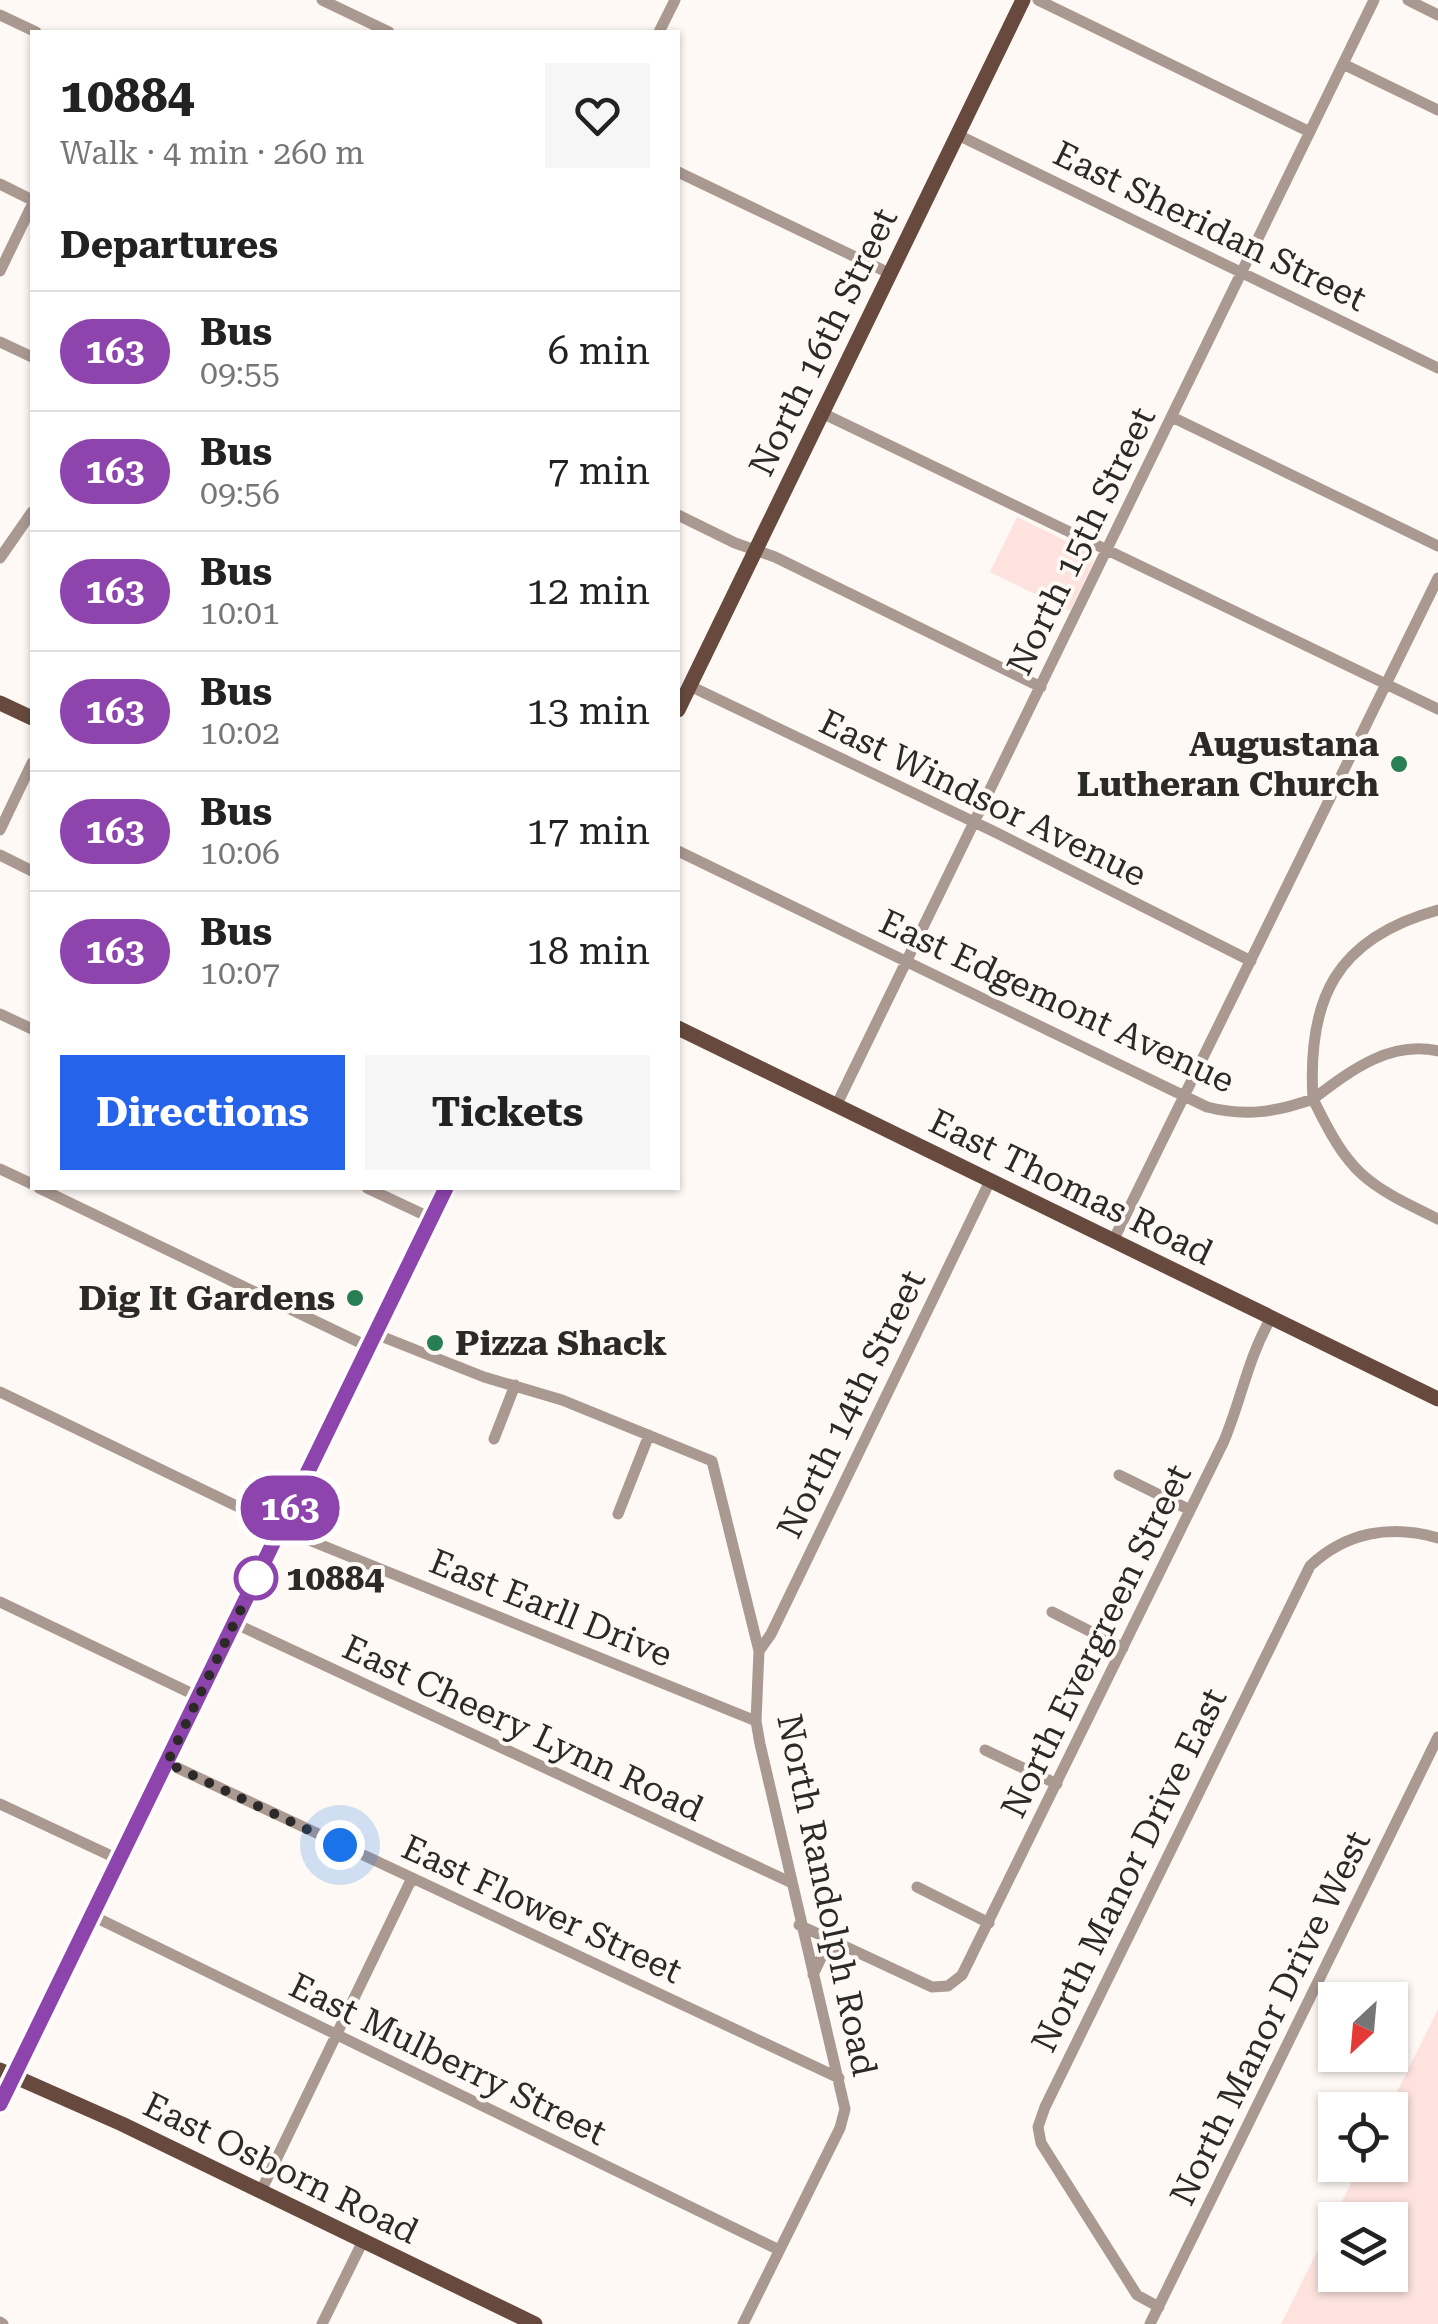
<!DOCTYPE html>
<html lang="en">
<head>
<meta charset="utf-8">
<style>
	body { margin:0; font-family:"Roboto Serif",serif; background:#f6f6f6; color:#222; height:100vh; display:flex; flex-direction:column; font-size:38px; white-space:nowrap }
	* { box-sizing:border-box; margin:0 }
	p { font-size:32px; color:#767676 }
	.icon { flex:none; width:55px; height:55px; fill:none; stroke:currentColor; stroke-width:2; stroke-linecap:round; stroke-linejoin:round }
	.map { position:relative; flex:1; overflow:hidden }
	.sheet { position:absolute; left:30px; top:30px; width:650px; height:1160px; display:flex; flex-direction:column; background:#fff; border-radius:0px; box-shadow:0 2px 8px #0004 }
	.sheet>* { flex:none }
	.badge { padding:0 20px; border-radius:32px; font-size:35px; line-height:65px }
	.needle { width:65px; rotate:206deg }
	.tools { position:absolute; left:1318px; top:1982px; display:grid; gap:20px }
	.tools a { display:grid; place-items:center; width:90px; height:90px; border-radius:0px; background:#fff; box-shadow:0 2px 8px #0004; font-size:50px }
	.you { position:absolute; width:50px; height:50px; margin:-25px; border:8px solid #fff; border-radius:50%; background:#1a73e8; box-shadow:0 0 0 15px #1a73e833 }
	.map>.badge { position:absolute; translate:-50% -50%; box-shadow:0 0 0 5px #fff }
	h2 { padding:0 30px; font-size:38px; line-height:90px }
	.round { display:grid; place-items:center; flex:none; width:105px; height:105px; border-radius:0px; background:#f6f6f6 }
	.head { display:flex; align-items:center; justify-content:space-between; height:170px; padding:0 30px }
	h1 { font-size:48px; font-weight:700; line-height:75px }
	.action { display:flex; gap:20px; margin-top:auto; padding:20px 30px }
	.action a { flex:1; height:115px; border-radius:0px; background:#2563eb; color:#fff; font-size:40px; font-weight:700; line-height:115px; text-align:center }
	.action a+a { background:#f6f6f6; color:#222 }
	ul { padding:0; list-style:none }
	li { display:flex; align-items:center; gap:30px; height:120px; padding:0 30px; border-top:2px solid #e0e0e0 }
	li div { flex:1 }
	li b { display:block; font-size:38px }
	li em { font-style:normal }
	li .badge { min-width:110px; font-weight:700; text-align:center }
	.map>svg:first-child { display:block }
	.green { fill:#fde2de; fill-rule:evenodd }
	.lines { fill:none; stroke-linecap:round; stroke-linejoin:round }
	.minor { stroke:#aa9991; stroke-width:11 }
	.major { stroke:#674a3d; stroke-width:15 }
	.line-casing { stroke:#fff; stroke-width:22 }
	.line { stroke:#8e44ad; stroke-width:15 }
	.walk { stroke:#2c2a28; stroke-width:10; stroke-dasharray:0 18 }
	.poi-dot { fill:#287f53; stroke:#fef9f5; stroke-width:4 }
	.stop-dot { fill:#fff; stroke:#8e44ad; stroke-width:5 }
	.labels { text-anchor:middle; stroke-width:8; stroke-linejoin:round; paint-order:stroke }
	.street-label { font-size:35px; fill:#2c2a28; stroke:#fef9f5 }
	.poi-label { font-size:35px; font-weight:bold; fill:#2c2a28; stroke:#fef9f5; text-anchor:end }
	.stop-label { font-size:35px; font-weight:bold; fill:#2c2a28; stroke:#fef9f5; text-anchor:start }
</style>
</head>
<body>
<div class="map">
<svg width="1438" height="2324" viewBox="0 0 1438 2324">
	<rect width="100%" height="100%" fill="#fef9f5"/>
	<path class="green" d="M1017,517L1093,554L1094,561L1070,611L990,572Z
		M1438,2009V2324H1281L1360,2165H1390L1388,2110ZM1390,2220V2275H1335V2220Z"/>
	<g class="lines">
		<path class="minor" d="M322,0L389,32
			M1038,0L1310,132
			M1408,0L1438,15
			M0,15L36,32
			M659,32L675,0
			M1343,64L1438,110
			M958,135L1438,368
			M678,172L891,274
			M0,184L32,200
			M0,271L32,205
			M0,342L32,357
			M822,413L1438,709
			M1172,417L1438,546
			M678,515L735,543L775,557L1041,687
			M0,558L32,512
			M690,686L997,833L1251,961
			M0,830L32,763
			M678,851L1207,1107C1246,1117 1276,1112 1313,1099C1350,1175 1364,1183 1438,1219
			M0,855L32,871
			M0,1014L32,1029
			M1313,1099C1307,999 1336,938 1438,910
			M1313,1099C1349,1072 1389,1040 1438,1051
			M836,1106L1374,0
			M0,1169L32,1184
			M39,1188L367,1346
			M367,1188L431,1218
			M1113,1241L1438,578
			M373,1333L484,1377L562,1400L712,1461L759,1651L756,1721L760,1744L845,2109L840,2128L743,2324
			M0,1392L299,1536L756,1721
			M494,1439L515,1385
			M1119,1475L1190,1510
			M618,1514L649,1435
			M0,1602L199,1697
			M1052,1612L1123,1648
			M234,1623L790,1882
			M759,1651L771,1634L990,1181
			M985,1750L1057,1784
			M167,1763L839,2078
			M0,1804L120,1860
			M917,1887L989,1923
			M93,1916L779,2250
			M799,1925L932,1987L948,1986L962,1975L1224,1441C1242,1398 1247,1360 1271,1318
			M813,1975L823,1954L843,1946
			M261,2191L412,1878
			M1159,2307L1137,2295L1041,2143L1038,2127L1045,2107L1310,1566C1346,1532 1391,1524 1438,1538
			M0,2322L3,2324
			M322,2324L363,2241
			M1150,2324L1438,1737"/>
		<path class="major" d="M0,703L32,718
			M678,710L1023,0
			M678,1028L1438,1399
			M0,2070L122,2124L535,2324
			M0,2104L446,1188"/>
	</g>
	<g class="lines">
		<defs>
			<path id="line" d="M0,2104L446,1188"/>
		</defs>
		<use href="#line" class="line-casing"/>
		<use href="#line" class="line"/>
		<path class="walk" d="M256,1578L167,1763L340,1845"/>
	</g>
	<g class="poi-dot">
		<circle cx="1399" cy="764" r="10"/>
		<circle cx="355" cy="1298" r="10"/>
		<circle cx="435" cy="1343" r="10"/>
	</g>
	<circle class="stop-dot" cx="256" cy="1578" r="20"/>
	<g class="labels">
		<g class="street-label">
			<text transform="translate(1210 226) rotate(26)" y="12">East Sheridan Street</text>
			<text transform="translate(823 342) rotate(-64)" y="12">North 16th Street</text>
			<text transform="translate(1081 541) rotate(-64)" y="12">North 15th Street</text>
			<text transform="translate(983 798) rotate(26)" y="12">East Windsor Avenue</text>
			<text transform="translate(1057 1001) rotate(25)" y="12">East Edgemont Avenue</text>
			<text transform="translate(1071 1187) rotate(26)" y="12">East Thomas Road</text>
			<text transform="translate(851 1404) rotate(-64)" y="12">North 14th Street</text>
			<text transform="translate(551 1608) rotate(22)" y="12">East Earll Drive</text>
			<text transform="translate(1096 1641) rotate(-64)" y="12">North Evergreen Street</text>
			<text transform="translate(523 1728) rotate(25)" y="12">East Cheery Lynn Road</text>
			<text transform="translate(1129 1870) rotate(-64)" y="12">North Manor Drive East</text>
			<text transform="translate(827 1895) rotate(78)" y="12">North Randolph Road</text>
			<text transform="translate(542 1909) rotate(25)" y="12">East Flower Street</text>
			<text transform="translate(1270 2018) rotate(-64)" y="12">North Manor Drive West</text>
			<text transform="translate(448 2059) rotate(26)" y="12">East Mulberry Street</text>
			<text transform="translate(281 2168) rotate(26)" y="12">East Osborn Road</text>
		</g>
		<g class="poi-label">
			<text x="1379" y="756">Augustana<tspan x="1379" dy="40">Lutheran Church</tspan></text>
			<text x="335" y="1310">Dig It Gardens</text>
			<text x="455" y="1355" text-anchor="start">Pizza Shack</text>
		</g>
		<g class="stop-label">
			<text x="286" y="1590">10884</text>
		</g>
	</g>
</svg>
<div class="tools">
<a><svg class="needle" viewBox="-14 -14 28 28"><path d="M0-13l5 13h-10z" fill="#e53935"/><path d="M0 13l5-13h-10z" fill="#767676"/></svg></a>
<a><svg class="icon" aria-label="locate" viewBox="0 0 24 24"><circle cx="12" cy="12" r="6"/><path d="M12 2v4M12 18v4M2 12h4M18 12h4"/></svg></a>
<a><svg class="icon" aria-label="layers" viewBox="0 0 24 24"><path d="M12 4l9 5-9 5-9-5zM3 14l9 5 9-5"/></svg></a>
</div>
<div class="you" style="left:340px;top:1845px"></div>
<b class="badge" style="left:290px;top:1508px;background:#8e44ad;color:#fff">163</b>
<section class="sheet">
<div class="head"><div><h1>10884</h1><p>Walk · 4 min · 260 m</p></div><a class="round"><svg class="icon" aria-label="heart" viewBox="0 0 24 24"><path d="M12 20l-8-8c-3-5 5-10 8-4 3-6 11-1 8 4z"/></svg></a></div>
<h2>Departures</h2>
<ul>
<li><span class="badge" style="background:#8e44ad;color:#fff">163</span><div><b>Bus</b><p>09:55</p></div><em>6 min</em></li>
<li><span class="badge" style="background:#8e44ad;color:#fff">163</span><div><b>Bus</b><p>09:56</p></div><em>7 min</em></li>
<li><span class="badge" style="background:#8e44ad;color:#fff">163</span><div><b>Bus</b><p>10:01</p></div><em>12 min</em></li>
<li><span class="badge" style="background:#8e44ad;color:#fff">163</span><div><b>Bus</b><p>10:02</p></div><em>13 min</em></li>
<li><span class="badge" style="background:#8e44ad;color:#fff">163</span><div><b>Bus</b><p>10:06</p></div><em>17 min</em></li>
<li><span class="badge" style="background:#8e44ad;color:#fff">163</span><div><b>Bus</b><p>10:07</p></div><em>18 min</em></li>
</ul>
<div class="action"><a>Directions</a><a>Tickets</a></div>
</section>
</div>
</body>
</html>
